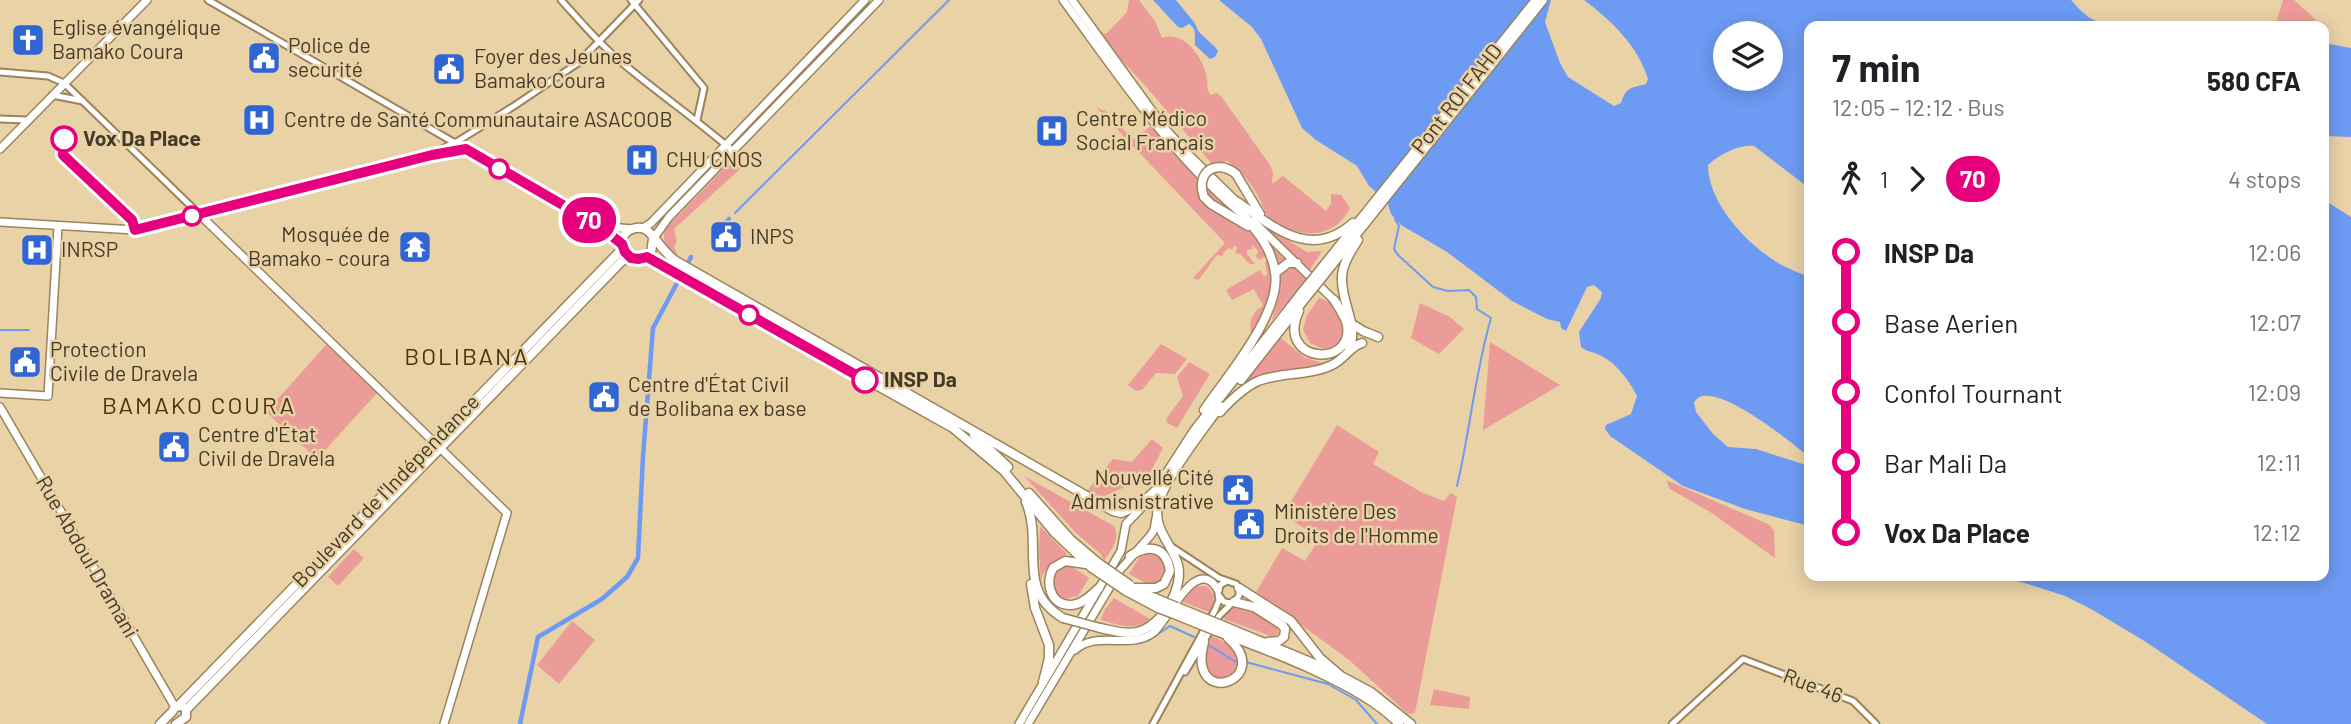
<!DOCTYPE html>
<html lang="en">
<head>
<meta charset="utf-8">
<style>
	body { margin:0; font-family:Barlow,sans-serif; background:#f6f6f6; color:#202124; height:100vh; display:flex; flex-direction:column; font-size:26px; white-space:nowrap }
	* { box-sizing:border-box; margin:0 }
	p { font-size:23px; color:#757577 }
	.icon { flex:none; width:38px; height:38px; fill:none; stroke:currentColor; stroke-width:2; stroke-linecap:round; stroke-linejoin:round }
	.map { position:relative; flex:1; overflow:hidden }
	.sheet { position:absolute; left:1804px; top:21px; width:525px; height:560px; display:flex; flex-direction:column; background:#fff; border-radius:14px; box-shadow:0 4px 18px #0003 }
	.sheet>* { flex:none }
	.badge { padding:0 14px; border-radius:23px; font-size:24px; line-height:46px }
	.buttons { position:absolute; left:1713px; top:21px; display:grid; gap:14px }
	.buttons a { display:grid; place-items:center; width:70px; height:70px; border-radius:50%; background:#fff; box-shadow:0 4px 18px #0003; font-size:35px }
	.map>.badge { position:absolute; translate:-50% -50%; box-shadow:0 0 0 4px #fff }
	.legs { display:flex; align-items:center; gap:10px; height:77px; padding:0 28px; font-size:23px }
	.legs p { margin-inline-start:auto }
	.head { display:flex; align-items:center; justify-content:space-between; height:119px; padding:0 28px }
	h1 { font-size:38px; font-weight:700; line-height:52px }
	ul { padding:0 28px; list-style:none }
	li { display:flex; align-items:center; gap:24px; height:70px; font-size:26px }
	li i { display:grid; place-items:center; width:10px; height:100%; margin:0 9px; background:currentColor }
	li i::after { content:''; width:18px; height:18px; margin:-9px; border:5px solid; border-radius:50%; background:#fff }
	li p { margin-inline-start:auto }
	li:first-child i { background:linear-gradient(#0000 50%,currentColor 0) }
	li:last-child i { background:linear-gradient(currentColor 50%,#0000 0) }
	.map>svg:first-child { display:block }
	.green { fill:#ec9c98 }
	.water { fill:#6d9bf3; fill-rule:evenodd }
	.lines { fill:none; stroke-linecap:round; stroke-linejoin:round }
	.stream { stroke:#6d9bf3; stroke-width:2 }
	.canal { stroke:#6d9bf3; stroke-width:4.5 }
	.minor-casing { stroke:#9a845c; stroke-width:9 }
	.major-casing { stroke:#9a845c; stroke-width:10 }
	.highway-casing { stroke:#9a845c; stroke-width:11 }
	.minor { stroke:#fff; stroke-width:5 }
	.major { stroke:#fff; stroke-width:7 }
	.highway { stroke:#fff; stroke-width:8 }
	.highway-bridge-casing { stroke:#9a845c; stroke-width:11; stroke-linecap:butt }
	.highway-bridge { stroke:#fff; stroke-width:8 }
	.line-1-casing { stroke:#fff; stroke-width:16 }
	.line-1 { stroke:#e6007e; stroke-width:10 }
	.stop-1-dot { fill:#fff; stroke:#e6007e; stroke-width:3.5 }
	.labels { text-anchor:middle; stroke-width:5; stroke-linejoin:round; paint-order:stroke }
	.poi-label { font-size:21px; fill:#433a28; stroke:#ead2a7; text-anchor:start }
	.street-label { font-size:21px; fill:#433a28; stroke:#ead2a7 }
	.stop-label { font-size:21px; font-weight:bold; fill:#433a28; stroke:#ead2a7; text-anchor:start }
	.quarter-label { font-size:24px; letter-spacing:2px; fill:#47340a; stroke:#ead2a7 }
</style>
</head>
<body>
<div class="map">
<svg width="2351" height="724" viewBox="0 0 2351 724">
	<rect width="100%" height="100%" fill="#ead2a7"/>
	<path class="green" d="M1129,0H1139L1155,21L1162,38C1184,30 1204,58 1207,79C1208,86 1206,89 1211,95L1216,93L1221,96L1270,165L1273,173L1272,184L1283,176L1326,211L1331,204V194L1341,195L1350,208C1333,242 1296,238 1269,218C1264,213 1263,204 1259,198C1251,183 1241,170 1227,161L1213,165L1142,82L1099,36L1101,32L1106,34L1127,12Z
		M2283,0H2294L2316,20L2325,23L2324,29V26H2277L2276,24Z
		M1096,107L1109,113L1133,140L1153,124L1253,234L1267,255L1259,260L1256,256L1258,251L1253,245L1252,249L1247,250V254L1255,264H1250L1240,254L1235,253L1237,248L1234,245L1232,250L1229,248L1223,253V256L1217,255C1210,263 1206,272 1198,280L1193,278L1225,243Z
		M733,159L740,166L739,170L674,229L677,242L674,246L677,254C667,247 660,241 666,228Z
		M1271,230L1307,252L1322,251L1310,270L1267,232Z
		M1271,246L1307,280L1272,320L1279,290Z
		M1268,261C1279,286 1266,310 1256,332L1251,333C1249,321 1252,312 1263,306L1254,289L1232,300L1226,290L1260,270L1264,276L1267,275L1265,262Z
		M1319,298C1341,303 1346,322 1340,342L1328,351L1310,343L1303,330L1307,315Z
		M1420,303L1450,317L1464,329L1439,354L1411,338Z
		M1281,338L1304,357L1322,363L1321,367L1246,386L1244,381Z
		M1490,342L1560,385L1483,430Z
		M1161,344L1187,359L1175,374L1156,373L1142,390L1136,391L1128,385Z
		M326,345L378,392L317,459L266,412Z
		M1189,362L1210,374L1177,428L1167,423L1166,419L1183,396L1177,377Z
		M1337,425L1379,452L1373,464L1421,492L1444,501L1451,493L1457,497L1415,713L1408,714L1348,659L1256,592L1282,548L1305,561L1320,538L1283,515Z
		M1152,439L1163,448L1148,477L1102,497L1088,490L1113,459L1132,462Z
		M1024,476L1114,526C1121,539 1111,550 1104,561L1101,554L1077,534Z
		M1666,480L1770,525L1774,531L1775,558L1710,512L1670,489Z
		M1040,526L1067,554C1056,562 1042,567 1041,583L1039,551Z
		M354,549L364,558L338,586L328,577Z
		M1151,551L1162,557L1166,569C1159,594 1143,581 1129,574L1142,553Z
		M1071,566L1089,578L1078,596L1065,599C1045,591 1050,567 1071,566Z
		M1200,586H1206C1217,594 1214,602 1209,612L1180,601L1193,588Z
		M1114,598L1150,619C1135,632 1119,625 1101,620L1105,609Z
		M1240,606L1247,607L1276,625L1279,633L1273,637L1224,619C1225,610 1232,607 1240,606Z
		M572,621L595,640L559,684L537,665Z
		M1212,636C1218,639 1227,643 1232,647C1247,661 1228,689 1212,676C1208,673 1205,665 1203,661Z
		M1434,689L1470,697L1469,709L1430,705Z"/>
	<path class="water" d="M1153,0H1176L1194,22L1199,32L1216,48L1218,51L1215,57L1210,59L1195,45C1194,36 1198,30 1189,24L1182,28L1178,27Z
		M1219,0H1551L1545,22L1560,63L1568,77L1614,106L1621,103C1626,87 1631,88 1646,84L1648,79C1638,46 1611,20 1584,0H2071C2083,14 2094,24 2113,26H1810L1809,188L1754,146C1739,144 1719,155 1708,165C1708,202 1745,242 1775,261C1785,268 1798,272 1809,277V457C1790,441 1728,391 1703,396C1699,396 1697,399 1694,402L1696,412L1713,434L1728,447L1756,449L1809,466V526L1745,509L1683,486L1610,436L1605,429L1606,425L1631,414L1637,396C1629,380 1615,361 1597,354C1590,351 1587,352 1581,347L1579,332L1601,298L1602,292L1594,285L1587,287L1566,331L1561,328L1560,322L1547,319L1512,301L1447,252L1401,225L1391,214L1387,201L1369,186L1357,166L1316,140L1302,128L1261,39L1252,27ZM1726,33H1771V79H1726Z
		M2324,43L2351,48V137L2324,136Z
		M2324,200L2351,217V724H2267L2146,642L2091,609L2065,596L2028,584L2001,577L1979,576H2324V314L2327,311L2324,304Z"/>
	<g class="lines">
		<path class="stream" d="M735,213L949,0
			M1395,219L1399,226L1394,249L1398,255L1433,287L1448,291L1469,290L1476,297L1477,309L1491,318C1475,373 1470,431 1457,486
			M0,330H29
			M1106,644L1140,643L1149,640L1170,626L1194,637
			M1210,646L1236,662
			M1246,662L1328,684L1356,700L1377,724"/>
		<path class="canal" d="M726,222L729,219
			M713,234L719,229
			M520,724L538,637L602,599L627,577L638,558L643,456L653,328L691,257"/>
		<defs>
			<path id="minor" d="M208,0L455,143L514,106L578,63L639,0
				M561,0C582,23 602,47 626,66C661,95 698,121 733,151
				M631,0L704,88L697,120
				M0,72L48,76L64,83L199,214
				M52,95L83,101
				M0,119L27,120
				M1172,547L1219,578L1236,584L1239,588V596L1232,603L1224,602L1218,594L1220,585L1227,581
				M1185,672L1219,616L1232,603
				M1153,724L1215,610L1219,600L1218,594
				M1672,724L1743,659L1853,701L1876,724"/>
			<path id="major" d="M1063,0C1119,76 1173,159 1248,219
				M1072,0L1163,126L1187,153L1239,204
				M0,149L147,0
				M437,155L466,149
				M199,214L507,513L444,724
				M1253,221L1337,303
				M0,222L135,230L432,155L455,143L599,226L622,245
				M599,226L632,229
				M643,228L651,223L865,0
				M653,239L669,217L879,0
				M0,393L48,396L58,226
				M0,407L175,707
				M1075,650C1097,630 1129,650 1153,633C1167,623 1196,552 1218,590
				M1019,724L1121,551L1126,524L1146,503
				M1028,724L1120,570L1150,536L1154,530L1156,518"/>
			<path id="highway" d="M1236,174L1260,214
				M1204,197L1211,204L1248,226
				M1236,201C1274,227 1310,261 1353,223
				M653,239L651,253L639,259L627,255C624,251 621,246 622,240C625,228 641,224 649,232C659,242 664,253 676,261L1113,511L1121,513L1139,505L1156,490L1194,431L1303,291
				M647,257L953,428L1004,471L1054,532L1092,568
				M1275,273L1288,263H1297
				M1316,275L1536,0
				M1320,280L1543,0
				M1299,311C1275,363 1354,369 1347,325C1345,316 1339,308 1334,300
				M1352,324L1363,331L1378,337
				M1349,350C1359,325 1342,305 1342,280C1341,266 1351,251 1358,240
				M1241,380L1307,296
				M1204,410C1227,376 1282,313 1275,272C1272,250 1258,232 1244,216
				M1220,412C1231,400 1243,388 1258,381C1281,372 1309,376 1332,365C1345,359 1349,347 1362,343
				M974,435L1008,467
				M1029,493L1070,539L1097,562
				M1026,502C1044,544 1015,590 1063,618
				M1130,556C1149,544 1166,546 1170,571L1164,584L1156,588H1134
				M1086,564L1065,561L1053,568C1045,582 1050,605 1070,605C1082,605 1091,595 1099,588
				M1031,584L1035,608L1049,645V658L1043,682
				M1239,588L1291,621L1320,658L1341,676L1371,692L1411,724
				M1126,591L1158,608
				M1139,591L1162,601
				M1234,602L1254,607L1282,625L1285,629L1284,637L1279,641L1268,642
				M1177,607L1204,618
				M1174,614L1201,625
				M1219,624L1332,671
				M1100,628C1111,630 1125,635 1137,632C1161,627 1184,589 1178,565C1172,543 1153,530 1158,506C1163,480 1204,429 1220,406
				M1216,631C1265,649 1364,685 1399,724
				M1204,642C1186,711 1276,680 1228,638
				M179,705L623,248
				M160,724L172,712L175,707L182,706
				M176,724L186,717V710L622,261L631,258"/>
		</defs>
		<use href="#minor" class="minor-casing"/>
		<use href="#major" class="major-casing"/>
		<use href="#highway" class="highway-casing"/>
		<use href="#minor" class="minor"/>
		<use href="#major" class="major"/>
		<use href="#highway" class="highway"/>
		<defs>
			<path id="highway-bridge" d="M1204,197C1195,172 1216,158 1236,174
				M1303,291L1316,275
				M1307,296L1320,280
				M1097,562L1130,585
				M1092,568L1126,591
				M1162,601L1177,607
				M1158,608L1174,614
				M1063,618L1100,628
				M1204,618L1219,624
				M1201,625L1216,631"/>
		</defs>
		<use href="#highway-bridge" class="highway-bridge-casing"/>
		<use href="#highway-bridge" class="highway-bridge"/>
	</g>
	<g class="lines">
		<defs>
			<path id="line-1" d="M64,139L63,155L132,220L135,230L432,155L466,149L599,226L622,244L625,252L631,258L639,259L647,257L865,380"/>
		</defs>
		<use href="#line-1" class="line-1-casing"/>
		<use href="#line-1" class="line-1"/>
	</g>
	<defs>
		<symbol id="church-square" viewBox="-11 -11 22 22"><rect x="-9" y="-9" width="18" height="18" rx="4" fill="#3065d4" stroke="#ead2a7"/><path d="M-1.2-6h2.4v3.5h3.3v2.4h-3.3V6h-2.4V-.1h-3.3v-2.4h3.3Z" fill="#fff"/></symbol>
		<symbol id="civic-square" viewBox="-11 -11 22 22"><rect x="-9" y="-9" width="18" height="18" rx="4" fill="#3065d4" stroke="#ead2a7"/><path d="M-.6-6.5H3V-4.5H.6V-3L4-1V1h2V6H-6V1h2V-1L-.6-3ZM-1.2 2.5V6h2.4V2.5Z" fill="#fff"/></symbol>
		<symbol id="hospital-square" viewBox="-11 -11 22 22"><rect x="-9" y="-9" width="18" height="18" rx="4" fill="#3065d4" stroke="#ead2a7"/><path d="M-5-5h3v3.5h4V-5h3V5h-3V1.5h-4V5h-3Z" fill="#fff"/></symbol>
		<symbol id="temple-square" viewBox="-11 -11 22 22"><rect x="-9" y="-9" width="18" height="18" rx="4" fill="#3065d4" stroke="#ead2a7"/><path d="M0-6L5-2H3V0L6.5 2.5H4V6H1.5V3h-3V6H-4V2.5H-6.5L-3 0V-2H-5Z" fill="#fff"/></symbol>
	</defs>
	<g fill-rule="evenodd">
		<use href="#church-square" x="9" y="21" width="38" height="38"/>
		<use href="#civic-square" x="245" y="39" width="38" height="38"/>
		<use href="#civic-square" x="430" y="50" width="38" height="38"/>
		<use href="#hospital-square" x="240" y="101" width="38" height="38"/>
		<use href="#hospital-square" x="1033" y="112" width="38" height="38"/>
		<use href="#hospital-square" x="623" y="141" width="38" height="38"/>
		<use href="#civic-square" x="707" y="218" width="38" height="38"/>
		<use href="#temple-square" x="396" y="228" width="38" height="38"/>
		<use href="#hospital-square" x="18" y="231" width="38" height="38"/>
		<use href="#civic-square" x="6" y="343" width="38" height="38"/>
		<use href="#civic-square" x="585" y="378" width="38" height="38"/>
		<use href="#civic-square" x="155" y="428" width="38" height="38"/>
		<use href="#civic-square" x="1219" y="471" width="38" height="38"/>
		<use href="#civic-square" x="1230" y="505" width="38" height="38"/>
	</g>
	<g class="stop-1-dot">
		<circle cx="64" cy="139" r="12"/>
		<circle cx="499" cy="169" r="9"/>
		<circle cx="192" cy="216" r="9"/>
		<circle cx="749" cy="315" r="9"/>
		<circle cx="865" cy="380" r="12"/>
	</g>
	<g class="labels">
		<g class="poi-label">
			<text x="52" y="35">Eglise évangélique<tspan x="52" dy="24">Bamako Coura</tspan></text>
			<text x="288" y="53">Police de<tspan x="288" dy="24">securité</tspan></text>
			<text x="474" y="64">Foyer des Jeunes<tspan x="474" dy="24">Bamako Coura</tspan></text>
			<text x="1076" y="126">Centre Médico<tspan x="1076" dy="24">Social Français</tspan></text>
			<text x="284" y="127">Centre de Santé Communautaire ASACOOB</text>
			<text x="666" y="167">CHU CNOS</text>
			<text x="390" y="242" text-anchor="end">Mosquée de<tspan x="390" dy="24">Bamako - coura</tspan></text>
			<text x="750" y="244">INPS</text>
			<text x="61" y="257">INRSP</text>
			<text x="50" y="357">Protection<tspan x="50" dy="24">Civile de Dravela</tspan></text>
			<text x="628" y="392">Centre d'État Civil<tspan x="628" dy="24">de Bolibana ex base</tspan></text>
			<text x="198" y="442">Centre d'État<tspan x="198" dy="24">Civil de Dravéla</tspan></text>
			<text x="1214" y="485" text-anchor="end">Nouvellé Cité<tspan x="1214" dy="24">Admisnistrative</tspan></text>
			<text x="1274" y="519">Ministère Des<tspan x="1274" dy="24">Droits de l'Homme</tspan></text>
		</g>
		<g class="street-label">
			<text transform="translate(1457 99) rotate(-52)" y="7">Pont ROI FAHD</text>
			<text transform="translate(386 491) rotate(-46)" y="7">Boulevard de l'Indépendance</text>
			<text transform="translate(87 557) rotate(60)" y="7">Rue Abdoul Dramani</text>
			<text transform="translate(1813 686) rotate(21)" y="7">Rue 46</text>
		</g>
		<g class="stop-label">
			<text x="83" y="146">Vox Da Place</text>
			<text x="884" y="387">INSP Da</text>
		</g>
		<g class="quarter-label">
			<text x="467" y="365">BOLIBANA</text>
			<text x="199" y="414">BAMAKO COURA</text>
		</g>
	</g>
</svg>
<div class="buttons">
<a><svg class="icon" aria-label="layers" viewBox="0 0 24 24"><path d="M12 4l9 5-9 5-9-5zM3 14l9 5 9-5"/></svg></a>
</div>
<b class="badge" style="left:589px;top:220px;background:#e6007e;color:#fff">70</b>
<section class="sheet">
<div class="head"><div><h1>7 min</h1><p>12:05 – 12:12 · Bus</p></div><b>580 CFA</b></div>
<div class="legs"><svg class="icon" aria-label="walk" viewBox="0 0 24 24"><circle cx="13" cy="4" r="2"/><path d="M13 8l-2 6 4 7M11 14l-3 7M7 12l3-4h3l4 4"/></svg>1<svg class="icon" aria-label="forward" viewBox="0 0 24 24"><path d="M9 5l7 7-7 7"/></svg><b class="badge" style="background:#e6007e;color:#fff">70</b><p>4 stops</p></div>
<ul>
<li><i style="color:#e6007e"></i><b>INSP Da</b><p>12:06</p></li>
<li><i style="color:#e6007e"></i><span>Base Aerien</span><p>12:07</p></li>
<li><i style="color:#e6007e"></i><span>Confol Tournant</span><p>12:09</p></li>
<li><i style="color:#e6007e"></i><span>Bar Mali Da</span><p>12:11</p></li>
<li><i style="color:#e6007e"></i><b>Vox Da Place</b><p>12:12</p></li>
</ul>
</section>
</div>
</body>
</html>
